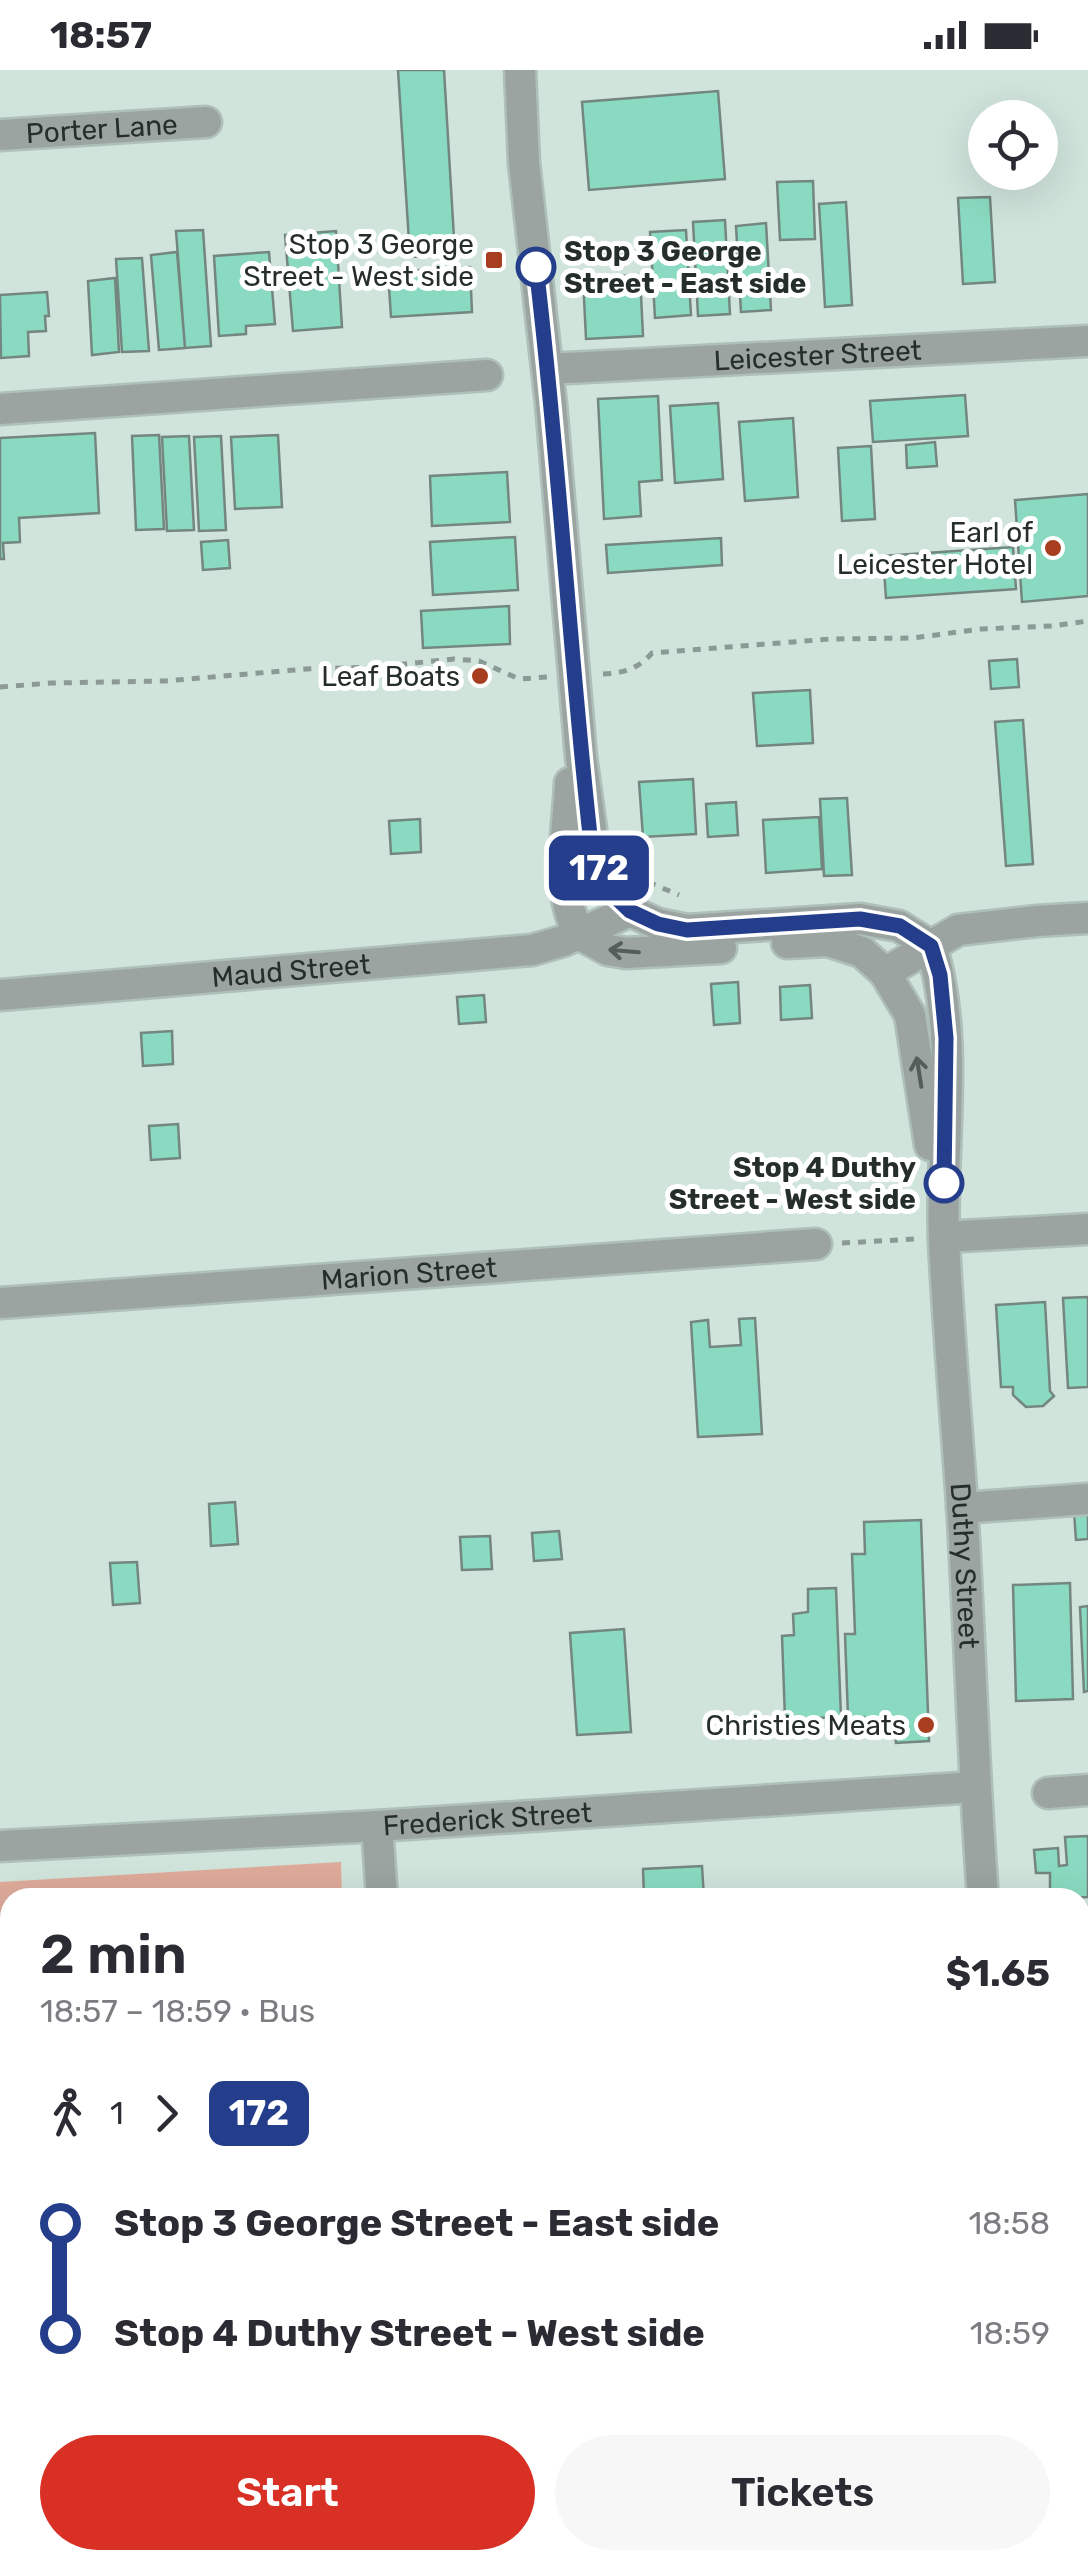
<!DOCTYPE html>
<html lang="en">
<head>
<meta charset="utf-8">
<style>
	body { margin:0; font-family:Rubik,sans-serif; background:#f7f7f7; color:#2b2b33; height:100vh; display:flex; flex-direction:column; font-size:38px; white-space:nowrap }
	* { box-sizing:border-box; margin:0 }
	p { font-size:32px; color:#7c7c81 }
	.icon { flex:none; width:55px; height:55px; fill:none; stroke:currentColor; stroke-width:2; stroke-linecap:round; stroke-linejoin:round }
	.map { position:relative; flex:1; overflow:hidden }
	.drawer { position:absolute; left:0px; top:1818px; width:1090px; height:682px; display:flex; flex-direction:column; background:#fff; border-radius:30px 30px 0 0; box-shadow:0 10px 40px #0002 }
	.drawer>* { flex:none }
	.badge { padding:0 20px; border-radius:15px; font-size:35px; line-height:65px }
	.controls { position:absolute; left:968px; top:30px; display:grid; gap:20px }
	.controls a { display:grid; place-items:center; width:90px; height:90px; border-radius:50%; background:#fff; box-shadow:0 10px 40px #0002; font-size:50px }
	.map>.badge { position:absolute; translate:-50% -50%; box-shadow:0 0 0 5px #fff }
	.legs { display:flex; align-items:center; gap:15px; height:110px; padding:0 40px; font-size:32px }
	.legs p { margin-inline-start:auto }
	.summary { display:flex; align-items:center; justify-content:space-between; height:170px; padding:0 40px }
	h1 { font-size:55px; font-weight:600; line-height:75px }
	.action { display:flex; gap:20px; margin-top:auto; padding:20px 40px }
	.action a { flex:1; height:115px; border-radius:60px; background:#d93025; color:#fff; font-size:40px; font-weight:600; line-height:115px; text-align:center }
	.action a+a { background:#f7f7f7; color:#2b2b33 }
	ul { padding:0 40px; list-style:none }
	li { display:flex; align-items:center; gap:35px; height:110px; font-size:38px }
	li i { display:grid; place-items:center; width:15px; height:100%; margin:0 12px; background:currentColor }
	li i::after { content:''; width:25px; height:25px; margin:-12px; border:8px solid; border-radius:50%; background:#fff }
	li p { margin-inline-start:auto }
	li:first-child i { background:linear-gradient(#0000 50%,currentColor 0) }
	li:last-child i { background:linear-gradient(currentColor 50%,#0000 0) }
	.status { display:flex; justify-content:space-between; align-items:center; height:70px; padding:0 50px; background:#fff; direction:ltr }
	.status svg { height:28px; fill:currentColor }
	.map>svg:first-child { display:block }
	.green { fill:#deaa9a }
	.building { fill:#89dac0; stroke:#748680; stroke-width:2.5 }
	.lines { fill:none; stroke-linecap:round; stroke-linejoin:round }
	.minor-casing { stroke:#aec0b9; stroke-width:35 }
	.path { stroke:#8b9a94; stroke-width:5; stroke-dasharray:8 8; stroke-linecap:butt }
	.minor { stroke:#9ca4a1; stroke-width:30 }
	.oneway { stroke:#555d5a }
	.line-1-casing { stroke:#fff; stroke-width:22 }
	.line-1 { stroke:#243e8c; stroke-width:15 }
	.poi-dot { fill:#a63e1f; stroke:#fff; stroke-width:4 }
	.stop-1-dot { fill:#fff; stroke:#243e8c; stroke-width:5 }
	.labels { text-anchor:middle; stroke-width:10; stroke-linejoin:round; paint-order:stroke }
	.street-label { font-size:28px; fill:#262e2b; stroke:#fff }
	.poi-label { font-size:28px; fill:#262e2b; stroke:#fff; text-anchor:end }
	.stop-label { font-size:28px; font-weight:bold; fill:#262e2b; stroke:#fff; text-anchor:start }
</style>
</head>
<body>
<div class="status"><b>18:57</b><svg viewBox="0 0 49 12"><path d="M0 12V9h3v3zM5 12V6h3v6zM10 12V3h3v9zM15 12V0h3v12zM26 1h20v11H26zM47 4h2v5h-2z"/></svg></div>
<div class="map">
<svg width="1088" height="2498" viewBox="0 0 1088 2498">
	<rect width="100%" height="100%" fill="#d0e4dc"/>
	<path class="green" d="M341,1792L342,1827L10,1828V2490H372V2498H0V1812Z"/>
	<path class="building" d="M398,0H444L455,185L410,187Z
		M718,21L725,109L589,120L582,32Z
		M813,111L815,169L780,170L777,112Z
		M990,127L995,212L963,214L958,128Z
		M846,132L852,235L825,237L819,134Z
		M725,150L730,244L698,246L693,152Z
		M766,153L771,240L741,242L736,156Z
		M203,160L211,276L185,278L176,161Z
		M686,160L691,245L655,248L650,162Z
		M336,161L342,257L293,261L285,165Z
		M177,182L185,278L159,280L151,185Z
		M269,182L275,254L246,256V264L219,266L214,186Z
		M142,188L149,281L122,282L116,189Z
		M470,197L472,242L391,247L388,202Z
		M640,205L643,266L586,269L583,208Z
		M115,208L119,282L92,285L88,211Z
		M47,222L49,246H45L46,261L28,262L29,286L1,288L0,225Z
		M965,325L968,366L873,372L870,331Z
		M658,326L662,410L639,412L641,446L604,449L598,329Z
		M718,333L723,409L675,413L670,336Z
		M793,348L798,427L745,431L739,352Z
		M95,363L99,443L19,448L20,472L3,473L4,489H0V368Z
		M159,365L164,459L136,460L132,366Z
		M278,365L282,437L235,439L231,367Z
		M189,366L194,460L167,461L162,367Z
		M221,366L226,460L199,461L194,367Z
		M935,372L937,396L907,398L906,375Z
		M871,376L875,449L842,451L838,378Z
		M507,402L510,452L432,456L430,406Z
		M1088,424V526L1022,532L1015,430Z
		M515,467L518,520L433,525L430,472Z
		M721,468L722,495L608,503L606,475Z
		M228,470L230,498L203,500L201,472Z
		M1013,477L1016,519L886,528L883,486Z
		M509,536L510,574L423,578L421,541Z
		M1017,589L1019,617L991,619L989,591Z
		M810,620L813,673L757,676L753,623Z
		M1023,650L1033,794L1006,796L995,652Z
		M693,709L696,764L643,767L639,712Z
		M847,728L852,805L824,806L820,729Z
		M736,732L738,765L708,767L706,734Z
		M819,747L822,799L766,803L763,750Z
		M420,749L421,782L391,784L389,751Z
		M738,912L740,953L714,955L711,914Z
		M810,915L812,948L781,950L780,917Z
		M484,925L486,952L459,954L457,927Z
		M172,961L173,994L143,996L141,963Z
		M178,1054L180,1088L151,1090L149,1056Z
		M1088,1227V1317L1068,1318L1063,1228Z
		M1045,1232L1050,1321L1054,1326L1043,1336L1026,1337L1013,1325V1317H1001L996,1235Z
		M755,1248L762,1364L698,1367L691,1252L708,1250L710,1277L741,1275L739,1249Z
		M235,1432L238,1474L211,1476L209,1434Z
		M1088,1441V1469L1076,1470L1074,1442Z
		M921,1450L929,1671L896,1673L895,1665L865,1666L864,1647L848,1648L845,1564H855L852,1484H865L864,1452Z
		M559,1461L562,1489L534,1491L532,1463Z
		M490,1466L492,1499L462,1500L460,1467Z
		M137,1492L140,1533L113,1535L110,1493Z
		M1070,1513L1073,1629L1016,1631L1013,1515Z
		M836,1518L841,1647L785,1649L782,1566L794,1565L793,1544L808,1542V1519Z
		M1088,1536V1621L1084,1622L1080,1537Z
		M624,1559L631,1662L577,1665L570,1563Z
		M1088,1766V1827L1068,1828L1067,1820L1050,1821V1803H1036L1034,1780L1058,1778L1059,1796L1067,1795L1065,1767Z
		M702,1796L704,1828H644L643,1799Z
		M1080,1898H1088V2026H1080V1987H1082Z
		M1081,2362H1088V2442L1086,2443Z
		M710,2490H758V2495L711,2498Z"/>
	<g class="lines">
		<defs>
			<g id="minor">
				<path d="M520,0L524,93L551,334L581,687L595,788L608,820L630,841L658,854L687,860L860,849L899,856L931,876"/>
				<path id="s1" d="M0,65L206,52"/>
				<path id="s2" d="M548,299L1088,271"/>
				<path d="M0,339L487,305"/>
				<path d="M570,713C568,762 555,820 579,864"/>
				<path d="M579,864L608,880L626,883L721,878"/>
				<path d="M787,873L828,871L862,882L885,903L910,945L930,1075"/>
				<path id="s3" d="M931,876C960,969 940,1074 944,1170C948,1258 956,1346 962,1434C970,1565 973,1697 983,1828"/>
				<path d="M885,903L958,860L1037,851L1088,848"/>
				<path id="s4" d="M0,925L532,880L563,871L630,841"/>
				<path d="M944,1167L1088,1159"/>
				<path id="s5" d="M0,1233L816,1174"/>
				<path d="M962,1438L1088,1429"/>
				<path d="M1048,1723L1088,1720"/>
				<path d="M377,1756L382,1828"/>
				<path id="s6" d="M0,1776L377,1756L975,1717"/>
				<path d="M1080,2278H1088"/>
				<path d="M421,2490L425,2498"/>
				<path d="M1031,2490V2498"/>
			</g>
		</defs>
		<use href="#minor" class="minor-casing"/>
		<path class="path" d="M603,604C624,603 638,599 652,583L830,569L913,568L981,559L1052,556L1088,551
			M0,617L51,613L165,611L306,599L375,597L454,589L479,591L519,609L547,607
			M648,812L679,825
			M842,1173L916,1169"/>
		<use href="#minor" class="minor"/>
	</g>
	<defs><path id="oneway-shaft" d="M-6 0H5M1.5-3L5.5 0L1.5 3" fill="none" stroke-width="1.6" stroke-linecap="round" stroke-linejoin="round" transform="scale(2.5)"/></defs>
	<g class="oneway">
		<use href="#oneway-shaft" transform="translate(624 881) rotate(-175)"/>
		<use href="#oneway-shaft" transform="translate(919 1002) rotate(-99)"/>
	</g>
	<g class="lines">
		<defs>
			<path id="line-1" d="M536,197C559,386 569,576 590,765L594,788L608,820L630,841L658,854L687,860L860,849L900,856L931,876L940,905L946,968L944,1113"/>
		</defs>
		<use href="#line-1" class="line-1-casing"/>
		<use href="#line-1" class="line-1"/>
	</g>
	<g class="poi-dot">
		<rect x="484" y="180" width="20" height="20" rx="5"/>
		<circle cx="1053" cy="478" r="10"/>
		<circle cx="480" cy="606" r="10"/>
		<circle cx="926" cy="1655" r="10"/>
	</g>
	<g class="stop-1-dot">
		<circle cx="536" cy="197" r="18"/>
		<circle cx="944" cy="1113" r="18"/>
	</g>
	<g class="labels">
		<g class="street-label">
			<text dy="10" stroke="none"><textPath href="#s1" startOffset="102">Porter Lane</textPath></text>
			<text dy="10" stroke="none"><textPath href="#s2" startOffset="270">Leicester Street</textPath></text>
			<text dy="10" stroke="none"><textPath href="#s4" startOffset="292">Maud Street</textPath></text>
			<text dy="10" stroke="none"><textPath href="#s5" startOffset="410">Marion Street</textPath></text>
			<text dy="10" stroke="none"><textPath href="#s3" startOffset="622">Duthy Street</textPath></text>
			<text dy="10" stroke="none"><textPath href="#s6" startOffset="488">Frederick Street</textPath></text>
		</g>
		<g class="poi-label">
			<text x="474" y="184">Stop 3 George<tspan x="474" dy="32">Street - West side</tspan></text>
			<text x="1033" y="472">Earl of<tspan x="1033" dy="32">Leicester Hotel</tspan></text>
			<text x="460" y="616">Leaf Boats</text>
			<text x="906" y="1665">Christies Meats</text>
		</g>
		<g class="stop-label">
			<text x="564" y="191">Stop 3 George<tspan x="564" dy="32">Street - East side</tspan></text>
			<text x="916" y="1107" text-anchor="end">Stop 4 Duthy<tspan x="916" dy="32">Street - West side</tspan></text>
		</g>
	</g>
</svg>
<div class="controls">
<a><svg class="icon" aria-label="locate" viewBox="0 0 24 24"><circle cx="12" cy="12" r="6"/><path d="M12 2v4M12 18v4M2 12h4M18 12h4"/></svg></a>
</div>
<b class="badge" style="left:599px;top:798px;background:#243e8c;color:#fff">172</b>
<section class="drawer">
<div class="summary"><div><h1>2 min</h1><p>18:57 – 18:59 · Bus</p></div><b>$1.65</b></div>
<div class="legs"><svg class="icon" aria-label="walk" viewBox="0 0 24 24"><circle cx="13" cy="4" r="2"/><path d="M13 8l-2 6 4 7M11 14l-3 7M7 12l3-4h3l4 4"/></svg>1<svg class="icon" aria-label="forward" viewBox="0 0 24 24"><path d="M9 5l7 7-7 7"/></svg><b class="badge" style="background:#243e8c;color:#fff">172</b></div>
<ul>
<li><i style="color:#243e8c"></i><b>Stop 3 George Street - East side</b><p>18:58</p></li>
<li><i style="color:#243e8c"></i><b>Stop 4 Duthy Street - West side</b><p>18:59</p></li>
</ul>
<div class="action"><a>Start</a><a>Tickets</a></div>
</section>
</div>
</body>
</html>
